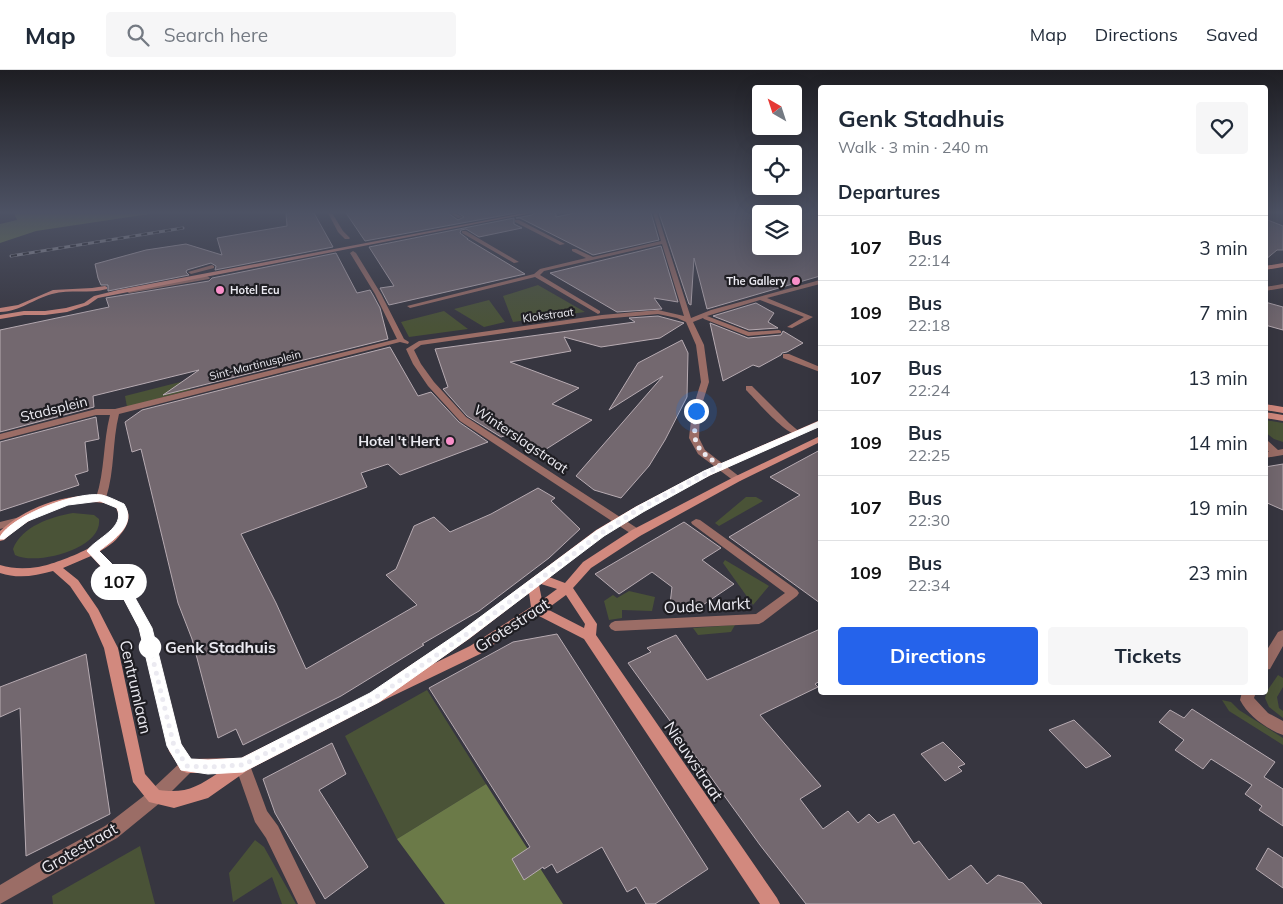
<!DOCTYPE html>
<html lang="en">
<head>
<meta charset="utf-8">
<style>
	body { margin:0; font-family:Mulish,sans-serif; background:#f6f6f7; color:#1f2937; height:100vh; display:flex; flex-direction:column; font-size:19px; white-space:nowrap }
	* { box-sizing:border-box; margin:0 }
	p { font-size:16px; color:#747a83 }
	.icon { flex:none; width:28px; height:28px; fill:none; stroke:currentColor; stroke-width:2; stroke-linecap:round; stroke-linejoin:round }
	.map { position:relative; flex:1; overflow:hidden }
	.side { position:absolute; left:818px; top:15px; width:450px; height:610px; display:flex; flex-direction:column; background:#fff; border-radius:5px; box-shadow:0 5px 20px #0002 }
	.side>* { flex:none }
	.badge { padding:0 10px; border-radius:16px; font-size:18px; line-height:32px }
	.needle { width:32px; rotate:321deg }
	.tools { position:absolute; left:752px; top:15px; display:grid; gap:10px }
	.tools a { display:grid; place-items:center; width:50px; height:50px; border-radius:5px; background:#fff; box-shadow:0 5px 20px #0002; font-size:25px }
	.you { position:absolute; width:25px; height:25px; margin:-12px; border:4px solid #fff; border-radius:50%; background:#1a73e8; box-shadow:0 0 0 8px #1a73e833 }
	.map>.badge { position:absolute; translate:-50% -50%; box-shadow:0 0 0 2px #fff }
	h2 { padding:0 20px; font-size:19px; line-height:45px }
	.round { display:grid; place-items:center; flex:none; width:52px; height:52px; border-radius:5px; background:#f6f6f7 }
	.headline { display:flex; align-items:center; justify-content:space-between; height:85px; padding:0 20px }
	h1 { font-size:24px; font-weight:700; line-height:38px }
	.primary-button { display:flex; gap:10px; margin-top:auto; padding:10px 20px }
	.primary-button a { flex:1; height:58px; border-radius:5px; background:#2563eb; color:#fff; font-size:20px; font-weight:700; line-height:58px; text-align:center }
	.primary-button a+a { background:#f6f6f7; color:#1f2937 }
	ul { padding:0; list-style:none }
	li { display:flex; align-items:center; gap:15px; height:65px; padding:0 20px; border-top:1px solid #e0e1e3 }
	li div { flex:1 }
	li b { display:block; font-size:19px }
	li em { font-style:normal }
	li .badge { min-width:55px; font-weight:700; text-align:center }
	header { display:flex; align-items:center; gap:30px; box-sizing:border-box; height:70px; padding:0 25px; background:#fff; border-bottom:1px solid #e0e1e3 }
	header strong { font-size:24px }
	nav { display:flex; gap:28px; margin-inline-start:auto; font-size:18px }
	.search { width:350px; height:45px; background:#f6f6f7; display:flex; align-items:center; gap:12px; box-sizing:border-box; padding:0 18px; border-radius:5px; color:#747a83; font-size:19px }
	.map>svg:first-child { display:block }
	.green { fill:#4a5337 }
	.forest { fill:#6b7a48 }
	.building { fill:#73686f; stroke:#b7abb2; fill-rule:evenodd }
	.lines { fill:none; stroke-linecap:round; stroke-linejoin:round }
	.street { fill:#9b6d66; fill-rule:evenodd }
	.secondary { fill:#d2897e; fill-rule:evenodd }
	.rail-casing { stroke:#9b9aa2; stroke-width:3 }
	.rail { stroke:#1f1e23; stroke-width:2; stroke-dasharray:6; stroke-linecap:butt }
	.line { fill:#fff; stroke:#fff }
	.walk { stroke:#ebeaf1; stroke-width:5; stroke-dasharray:0 9 }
	.poi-dot { fill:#f98fc9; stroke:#1f1e23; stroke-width:2 }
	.stop-dot { fill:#fff; stroke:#fff; stroke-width:2.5 }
	.labels { text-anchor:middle; stroke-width:4.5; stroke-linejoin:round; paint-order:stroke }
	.far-poi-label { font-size:11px; font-weight:bold; fill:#ebeaf1; stroke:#1f1e23; text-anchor:end }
	.far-street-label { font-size:11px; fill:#ebeaf1; stroke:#1f1e23 }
	.street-label { font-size:14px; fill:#ebeaf1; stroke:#1f1e23 }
	.poi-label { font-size:14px; font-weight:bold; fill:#ebeaf1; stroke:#1f1e23; text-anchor:end }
	.near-street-label { font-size:16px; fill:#ebeaf1; stroke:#1f1e23 }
	.near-stop-label { font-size:16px; font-weight:bold; fill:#ebeaf1; stroke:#1f1e23; text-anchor:start }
</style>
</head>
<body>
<header>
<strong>Map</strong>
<div class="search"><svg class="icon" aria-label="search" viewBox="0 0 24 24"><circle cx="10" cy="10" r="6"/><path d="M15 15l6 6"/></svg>Search here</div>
<nav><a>Map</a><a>Directions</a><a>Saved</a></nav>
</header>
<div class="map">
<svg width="1283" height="834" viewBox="0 0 1283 834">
	<rect width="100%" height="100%" fill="#373640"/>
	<path class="green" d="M538,215L585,242L513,252L503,226Z
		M489,230L505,252L484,257L454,239Z
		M444,241L468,259L409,267L401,252Z
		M192,309L190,320L127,337L125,326Z
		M1265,350L1283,353V372L1274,369L1265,362Z
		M746,427H756L763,431L719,456L715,453Z
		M73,443L94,445L99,449C103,479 36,496 15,485L13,479C22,456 51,447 73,443Z
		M725,490L769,516L753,535L723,493Z
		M629,521L655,527L652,541L622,540V548L609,550L604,531L613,525L617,528Z
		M735,555L731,562L698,565L693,558Z
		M1278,605L1283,608V617L1277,627L1279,638L1283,641V648L1269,637L1265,628L1267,621Z
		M427,620L486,714L397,769L345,666Z
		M1222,630L1231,632L1239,640L1283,668V675L1229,641Z
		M255,770L264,777L296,834H282L272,807L233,832L229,803Z
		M140,776L155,834H53L52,826Z"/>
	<path class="forest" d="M14,143H156L36,161L0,173V154L17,150Z
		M486,714L563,834H445L397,769Z"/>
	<path class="building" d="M286,143H314L333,177L215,200L216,196L211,193L187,200L186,202L189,205L108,221V215H101L98,208L95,194L146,180L186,174L222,185L217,168L287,156Z
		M346,143H448L458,150L464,147L458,143H516L365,171Z
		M534,143H556V147L575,143H651L659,170L593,185L520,148H516L532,145Z
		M659,143H820V206L707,239L694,188L691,235L689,234ZM761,144H794V176H761Z
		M514,148V154L522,158L479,167L466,159L461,160L460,163L468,169H467L525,204L389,235L380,218L394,216L369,177Z
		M1265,149L1283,156V180H1277L1265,190Z
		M661,176L678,232L654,228L662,239L617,242L550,203Z
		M336,183L357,223L370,220L373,225L380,238L388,269L163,325L199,300L93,326L94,337L0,362V260L109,237L106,228L209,211L212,208Z
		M1265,232L1283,237V260L1265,255Z
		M756,233L774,243L768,252L778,258L749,260L713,246Z
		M658,246L684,253L660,268L601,277L564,267L571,281L510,292L579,318L552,334L592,350L540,383L510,364L501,367L467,346L443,319L448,317L435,279L635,252L629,248Z
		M710,253L748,268L781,265L783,261L803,273L787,282L782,283L781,285L759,297L753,295L723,311Z
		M682,270L688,283L687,327L665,370L649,396L621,428L594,420L576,406L663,306L609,340L638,293Z
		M390,277L418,326L431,322L459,352L488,372L400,405L388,394L361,403L367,417L241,464L276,533L306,599L417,535L386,505L396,499L414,456L434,447L450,462L491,444L538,418L555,428L551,431L580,459L549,488L479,541L422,574L424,575L341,626L243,675L236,659L218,668L192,569L178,533L141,379L132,382L125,352L142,340Z
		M96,347L99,369L85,372L88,401L75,405L79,415L0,441V372Z
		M820,380V533L729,467L800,425L770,407Z
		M1283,394V440L1265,432V397Z
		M684,452L721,478L702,490L734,514L691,543L680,542L670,534L672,517L652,502L619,524L595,504Z
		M820,559V611L815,614L818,617L760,645L821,716L800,729L823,759L848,741L858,753L869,744L878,753L894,744L914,774L919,771L949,810L971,795L987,814L998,805L1023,813L1042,834H806L760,775L628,593L651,582L647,578L676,565L707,610Z
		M557,564L708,799L655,834H646L636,817L627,822L602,777L557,803L552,794L544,799L543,797L524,810L512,789L530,777L429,618L513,572Z
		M86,584L110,744L26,786L20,638L0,647V617Z
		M1192,639L1275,692L1264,707L1283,719V756L1259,740L1262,736L1245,724L1252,715L1211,689L1203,699L1175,680L1184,670L1159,652L1170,640L1184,648Z
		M1074,650L1111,686L1086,698L1049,660Z
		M943,672L965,694L958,697L962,701L945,711L921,684Z
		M332,673L346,704L319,720L368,797L325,829L275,743L263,709Z
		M1268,778L1283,788V818L1256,799Z"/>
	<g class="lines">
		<path class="street" d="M328,143H332L343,161L350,168L349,169H345L338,162Z
			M450,143H455L462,147L458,148Z
			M653,143H657L691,248L711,240L820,210V214L767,228L813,247L792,258L787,257L804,247L760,230L707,246L749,262L779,260L781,261V263L748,266L704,249L703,248L693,252L704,275L709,312L700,341L699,368L705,380L740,407L742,409L740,411H734L698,384L689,368L692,341L701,312L696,275L686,252L677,248L658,244L602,249L421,275L414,280L421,294L434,312L466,347L640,460L641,463L640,466L636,467L460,351L428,316L413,294L406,279L419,271L602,245L658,240L684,246L662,174L544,201L540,205L600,241V243L598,244L535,207L410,238L407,236L534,204L540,199L586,188L572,181V179H576L593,187L661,171Z
			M515,150H519L565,174L560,175L515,152Z
			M462,161H466L519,192L514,193L462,163Z
			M353,181L356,183L381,224L404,269L409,272L408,274L400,272L119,344C112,372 115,400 106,428L101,431L96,428C105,401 103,372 110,345H96L0,370V364L96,339H115L397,269L375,224L350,183Z
			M212,195L214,196V198L191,204L188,202Z
			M207,206L210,208L209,209L129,223L126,221L129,219Z
			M1283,214V218L1265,221V217Z
			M783,284H789L820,297V302L783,288Z
			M746,316H752L789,353L801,363L800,365C787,367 756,330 746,320Z
			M1265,370L1268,371L1278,380L1283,379V385L1265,388V382H1269L1265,378Z
			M24,446L28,447L29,449L28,451L0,459V452Z
			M696,449L700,450L797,520L799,523L797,526L763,552L759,554L615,561L611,559L609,556L611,553L615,551L756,544L785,523L692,454L691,452Z
			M1283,560V576L1270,599L1265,600V583L1278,562Z
			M1242,622H1256L1254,628L1268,643L1283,651V665C1267,659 1248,646 1240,630Z
			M243,688L248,690L267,741L278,756L316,834H298L266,768L255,752L235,695L238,690Z
			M187,689L192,691L195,696L192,701L161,732L117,768L0,834V815L37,793L105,756L149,722L182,691Z"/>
		<path class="secondary" d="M524,143H532L118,224L98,228L88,235L67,242L45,245H24L0,249V245L24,241H45L66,238L84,233L94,226L118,220Z
			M1283,193V197L1265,200V196Z
			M105,216L107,217V219C89,224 70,219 52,224C33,229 21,241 0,242V238L18,235L53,220L92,218Z
			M1265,334L1283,337V343L1265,340Z
			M1265,342L1283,345V351L1265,348Z
			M820,350V356C747,389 670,419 603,466C585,479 567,494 549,507L565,513L583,492L632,460L734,407L820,366V372L740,411L640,466L591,498L573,518L597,554L596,565L777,828L780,834H760L584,569L537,545L480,584L380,632L248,700L208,728L174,738L149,732L133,712L104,578L89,544L70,516L53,501C35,506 18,509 0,503V495C13,499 25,499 38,497C56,494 130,468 117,440C115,435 109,434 104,433C68,427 30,446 4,470L0,471V461C24,439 62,424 95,426C120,427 141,440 120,465C115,472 107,477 99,482L111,493L129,517L151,558L181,674L191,689L241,688L392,613L391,611L393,607L459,563L596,460L635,437L704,401ZM91,486L103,499L120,522L139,558L169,681L182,701L187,703H218C198,717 184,724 159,720L145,704L118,578L98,539L78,510L63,498ZM541,514L557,519L542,530L539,515ZM529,523L531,537L470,576L433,594L469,569ZM566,525L585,554L584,558L547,539Z"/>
		<defs>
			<path id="rail" d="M11,186L183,158"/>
		</defs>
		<use href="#rail" class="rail-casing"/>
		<use href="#rail" class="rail"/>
	</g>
	<linearGradient id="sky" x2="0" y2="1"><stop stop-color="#1e1e23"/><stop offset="0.55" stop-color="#4d5264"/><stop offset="1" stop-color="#4d5264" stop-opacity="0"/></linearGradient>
	<rect width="1283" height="259" fill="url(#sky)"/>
	<path class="line" d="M820,351L823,352V355L710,405L643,442L604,466L468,569L379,632L243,702L208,704L181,700L167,676L139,558L120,522L103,498L87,481C96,468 126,458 117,438L100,431L68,435L28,451L4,469H0V467C11,446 76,421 102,425C110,427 117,431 124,434C137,455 114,469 99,481L111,493L129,517L152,558L181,674L191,689L208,690L242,688L370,623L460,562L596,461L636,437L704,401Z"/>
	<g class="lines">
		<path class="walk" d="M150,577L174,676L187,696L208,697L243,695L375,628L464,566L600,464L639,439L720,396C693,376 693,375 696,341"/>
	</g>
	<g class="poi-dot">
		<circle cx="796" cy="211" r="5"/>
		<circle cx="220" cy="220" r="5"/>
		<circle cx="450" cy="371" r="5"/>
	</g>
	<circle class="stop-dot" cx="150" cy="577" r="10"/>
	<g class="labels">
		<g class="far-poi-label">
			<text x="786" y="215">The Gallery</text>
			<text x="230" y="224" text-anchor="start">Hotel Ecu</text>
		</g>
		<g class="far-street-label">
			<text transform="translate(548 245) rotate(-8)" y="4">Klokstraat</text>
			<text transform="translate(255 295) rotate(-14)" y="4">Sint-Martinusplein</text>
		</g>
		<g class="street-label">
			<text transform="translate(54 339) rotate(-14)" y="5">Stadsplein</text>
			<text transform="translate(521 369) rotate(34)" y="5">Winterslagstraat</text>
		</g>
		<g class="poi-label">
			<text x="440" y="376">Hotel 't Hert</text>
		</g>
		<g class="near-street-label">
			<text transform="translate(707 535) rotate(-3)" y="6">Oude Markt</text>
			<text transform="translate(512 555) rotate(-33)" y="6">Grotestraat</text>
			<text transform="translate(136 617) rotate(77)" y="6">Centrumlaan</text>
			<text transform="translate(694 691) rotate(56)" y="6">Nieuwstraat</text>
			<text transform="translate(79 778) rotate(-30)" y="6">Grotestraat</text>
		</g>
		<g class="near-stop-label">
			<text x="165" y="583">Genk Stadhuis</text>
		</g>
	</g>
</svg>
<div class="tools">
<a><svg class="needle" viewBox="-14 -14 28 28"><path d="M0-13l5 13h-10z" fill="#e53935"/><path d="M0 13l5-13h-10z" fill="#747a83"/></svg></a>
<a><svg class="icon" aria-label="locate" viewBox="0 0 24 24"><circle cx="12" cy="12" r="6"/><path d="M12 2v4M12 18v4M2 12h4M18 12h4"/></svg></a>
<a><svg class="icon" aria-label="layers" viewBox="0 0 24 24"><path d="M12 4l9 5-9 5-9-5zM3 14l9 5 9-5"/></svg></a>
</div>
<div class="you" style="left:696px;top:341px"></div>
<b class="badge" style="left:119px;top:512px;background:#fff;color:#111">107</b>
<section class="side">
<div class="headline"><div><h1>Genk Stadhuis</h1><p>Walk · 3 min · 240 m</p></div><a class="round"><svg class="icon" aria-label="heart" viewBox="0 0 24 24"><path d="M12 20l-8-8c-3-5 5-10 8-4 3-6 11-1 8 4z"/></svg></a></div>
<h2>Departures</h2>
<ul>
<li><span class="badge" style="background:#fff;color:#111">107</span><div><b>Bus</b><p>22:14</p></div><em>3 min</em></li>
<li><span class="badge" style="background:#fff;color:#111">109</span><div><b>Bus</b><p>22:18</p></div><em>7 min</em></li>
<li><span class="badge" style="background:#fff;color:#111">107</span><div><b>Bus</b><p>22:24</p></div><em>13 min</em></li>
<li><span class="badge" style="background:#fff;color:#111">109</span><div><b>Bus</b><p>22:25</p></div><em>14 min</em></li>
<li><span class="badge" style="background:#fff;color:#111">107</span><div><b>Bus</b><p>22:30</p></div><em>19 min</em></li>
<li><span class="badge" style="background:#fff;color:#111">109</span><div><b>Bus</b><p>22:34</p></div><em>23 min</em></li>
</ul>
<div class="primary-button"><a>Directions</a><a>Tickets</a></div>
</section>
</div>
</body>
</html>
